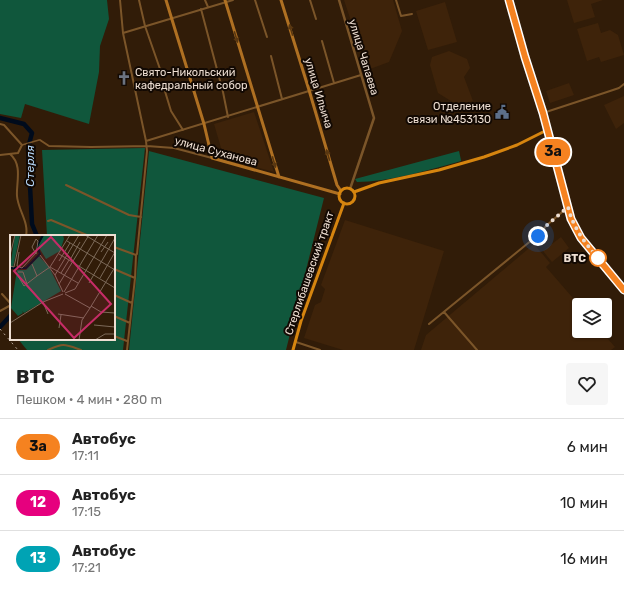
<!DOCTYPE html>
<html lang="ru">
<head>
<meta charset="utf-8">
<style>
	body { margin:0; font-family:Rubik,sans-serif; background:#f6f6f6; color:#222; height:100vh; display:flex; flex-direction:column; font-size:15px; white-space:nowrap }
	* { box-sizing:border-box; margin:0 }
	p { font-size:13px; color:#767676 }
	.icon { flex:none; width:22px; height:22px; fill:none; stroke:currentColor; stroke-width:2; stroke-linecap:round; stroke-linejoin:round }
	.map { position:relative; height:350px; overflow:hidden }
	.sheet { display:flex; flex-direction:column; background:#fff; flex:1 }
	.sheet>* { flex:none }
	.badge { padding:0 8px; border-radius:13px; font-size:14px; line-height:26px }
	.buttons { position:absolute; left:572px; top:298px; display:grid; gap:8px }
	.buttons a { display:grid; place-items:center; width:40px; height:40px; border-radius:4px; background:#fff; box-shadow:0 1px 3px #0004; font-size:20px }
	.you { position:absolute; width:20px; height:20px; margin:-10px; border:3px solid #fff; border-radius:50%; background:#1a73e8; box-shadow:0 0 0 6px #1a73e833 }
	.map>.badge { position:absolute; translate:-50% -50%; box-shadow:0 0 0 2px #fff }
	.round { display:grid; place-items:center; flex:none; width:42px; height:42px; border-radius:4px; background:#f6f6f6 }
	.summary { display:flex; align-items:center; justify-content:space-between; height:68px; padding:0 16px }
	h1 { font-size:19px; font-weight:700; line-height:30px }
	ul { padding:0; list-style:none }
	li { display:flex; align-items:center; gap:12px; height:56px; padding:0 16px; border-top:1px solid #e0e0e0 }
	li div { flex:1 }
	li b { display:block; font-size:15px }
	li em { font-style:normal }
	li .badge { min-width:44px; font-weight:700; text-align:center }
	.map>svg:first-child { display:block }
	.built { fill:#3e230a }
	.green { fill:#10573c }
	.lines { fill:none; stroke-linecap:round; stroke-linejoin:round }
	.river { stroke:#000b1c; stroke-width:4.5 }
	.pedestrian { stroke:#7b5529; stroke-width:1.5 }
	.minor { stroke:#7b5529; stroke-width:2 }
	.tertiary { stroke:#7b5529; stroke-width:2.5 }
	.secondary { stroke:#af7022; stroke-width:3 }
	.primary { stroke:#d6850f; stroke-width:3 }
	.rail { stroke:#baa99b; stroke-width:1; stroke-dasharray:2 4; stroke-linecap:butt }
	.oneway { fill:#593711 }
	.line-casing { stroke:#fff; stroke-width:9 }
	.line { stroke:#f58220; stroke-width:6 }
	.walk { stroke:#edded2; stroke-width:4; stroke-dasharray:0 7.2 }
	.stop-dot { fill:#fff; stroke:#f58220; stroke-width:2 }
	.labels { text-anchor:middle; stroke-width:4; stroke-linejoin:round; paint-order:stroke }
	.street-label { font-size:11px; fill:#edded2; stroke:#120903 }
	.poi-label { font-size:11px; fill:#edded2; stroke:#120903; text-anchor:start }
	.stop-label { font-size:11px; font-weight:bold; fill:#edded2; stroke:#120903; text-anchor:end }
	.water-label { font-size:12px; font-style:italic; fill:#b5d6f7; stroke:#120903 }
	.inset-river { fill:none; stroke:#000b1c; stroke-width:2 }
	.inset-road { fill:none; stroke:#7c6a59; stroke-width:1 }
	.view { fill:#c62c67; fill-opacity:0.15; stroke:#c62c67; stroke-width:2 }
	.inset-edge { fill:none; stroke:#edded2; stroke-width:2 }
</style>
</head>
<body>
<div class="map">
<svg width="624" height="350" viewBox="0 0 624 350">
	<rect width="100%" height="100%" fill="#311c08"/>
	<path class="built" d="M344,0H393L402,31L389,62L370,69L358,32L355,33Z
		M567,0H603L591,4L595,17L574,23Z
		M445,2L457,42L428,50L416,11Z
		M598,23L601,33L610,30L618,35L624,55L601,62L599,57L587,61L577,29Z
		M449,51L467,59L470,68L464,77L473,101L459,106L438,93L430,65L432,57Z
		M569,83L574,95L550,103L546,91Z
		M624,96V123L616,129L604,105Z
		M254,112L274,172L224,158L214,124Z
		M345,220L444,251L414,350H343L304,338L315,305L321,302L325,289L321,285Z
		M561,237L569,248L552,262L543,251Z
		M534,244L550,263L546,267L579,305V331H601L615,347L611,350H421L426,335Z"/>
	<path class="green" d="M0,0H107L109,19L100,46L99,72L89,124L25,104L21,118L0,114Z
		M145,148L123,350H27L18,339H114V236H47L42,150Z
		M149,151L324,198L286,350H129Z
		M459,151L461,160V161C430,170 388,182 357,182L355,179Z"/>
	<g class="lines">
		<path class="river" d="M0,118L24,124L32,133L28,148L32,224L37,236
			M0,327L11,315"/>
		<path class="pedestrian" d="M22,145L39,140"/>
		<path class="minor" d="M139,0L145,26L160,69
			M205,0L208,7
			M255,0L267,37
			M310,0L316,19
			M396,0L401,16L412,14
			M201,9L223,92L228,117
			M123,33L233,0
			M322,41L334,83
			M271,56L282,99
			M164,88L171,111L183,130
			M543,113L604,93L619,88L624,84
			M0,124L4,125L22,145L18,153L0,155
			M40,140L49,146L91,147L147,146L174,148L212,158
			M146,141L361,75
			M10,154C23,165 16,183 17,196C18,210 29,222 26,236
			M66,185L129,215L141,217
			M48,221L51,220L89,236
			M114,247L136,255L137,254L147,151L146,141L123,33L120,0
			M114,269L135,278
			M2,294L11,304
			M114,295L132,303
			M0,311L11,305
			M444,312L477,350
			M114,316L130,323
			M429,324L538,235L547,225L568,207
			M114,336L127,341
			M296,342L320,350
			M48,350C64,343 64,344 81,350
			M127,350L135,278L136,255"/>
		<path class="tertiary" d="M339,0L374,118L350,189
			M547,130L571,219C584,246 606,268 624,290"/>
		<path class="secondary" d="M166,0L204,124L212,158L340,194
			M225,0L279,177
			M281,0L309,90L337,185L341,191"/>
		<path class="primary" d="M339 196a8 8 0 1 1 16 0a8 8 0 1 1-16 0Z
			M354,192L379,183L439,170L484,157L517,145L547,130L509,0
			M293,350L301,321L344,203"/>
		<path class="rail" d="M0,329L18,350"/>
	</g>
	<defs><path id="oneway-solid" d="M-6-.8H1V-3.2L6.5 0L1 3.2V.8H-6Z"/></defs>
	<g class="oneway">
		<use href="#oneway-solid" transform="translate(291 30) rotate(-107)"/>
		<use href="#oneway-solid" transform="translate(236 37) rotate(73)"/>
		<use href="#oneway-solid" transform="translate(328 155) rotate(-106)"/>
		<use href="#oneway-solid" transform="translate(274 162) rotate(73)"/>
	</g>
	<g class="lines">
		<defs>
			<path id="line" d="M509,0L525,57L543,113L571,219L581,238L624,290"/>
		</defs>
		<use href="#line" class="line-casing"/>
		<use href="#line" class="line"/>
		<path class="walk" d="M538,236L547,225L568,207C573,227 584,242 598,258"/>
	</g>
	<defs>
		<symbol id="church-bare" viewBox="-9 -9 18 18"><path d="M-1.2-6h2.4v3.5h3.3v2.4h-3.3V6h-2.4V-.1h-3.3v-2.4h3.3Z" fill="#6b7280" stroke="#120903" stroke-width="2.5" paint-order="stroke"/></symbol>
		<symbol id="civic-bare" viewBox="-9 -9 18 18"><path d="M-.6-6.5H3V-4.5H.6V-3L4-1V1h2V6H-6V1h2V-1L-.6-3ZM-1.2 2.5V6h2.4V2.5Z" fill="#5c6f8a" stroke="#120903" stroke-width="2.5" paint-order="stroke"/></symbol>
	</defs>
	<g fill-rule="evenodd">
		<use href="#church-bare" x="114" y="68" width="20" height="20"/>
		<use href="#civic-bare" x="492" y="102" width="20" height="20"/>
	</g>
	<circle class="stop-dot" cx="598" cy="258" r="8"/>
	<g class="labels">
		<g class="street-label">
			<text transform="translate(364 57) rotate(73)" y="4">улица Чапаева</text>
			<text transform="translate(319 93) rotate(73)" y="4">улица Ильича</text>
			<text transform="translate(216 151) rotate(15)" y="4">улица Суханова</text>
			<text transform="translate(309 273) rotate(-71)" y="4">Стерлибашевский тракт</text>
		</g>
		<g class="poi-label">
			<text x="135" y="76">Свято-Никольский<tspan x="135" dy="13">кафедральный собор</tspan></text>
			<text x="491" y="110" text-anchor="end">Отделение<tspan x="491" dy="13">связи №453130</tspan></text>
		</g>
		<g class="stop-label">
			<text x="586" y="262">ВТС</text>
		</g>
		<g class="water-label">
			<text transform="translate(30 166) rotate(-90)" y="4">Стерля</text>
		</g>
	</g>
	<g transform="translate(10 235)">
		<rect width="105" height="105" fill="#311c08"/>
		<path d="M5,0H10L3,32L0,33ZM34,0H53L54,4L50,16L36,24L28,11ZM29,21L39,32L51,56L14,78L12,76L13,78L8,81L1,73L7,35H16Z" fill="#10573c"/>
		<path class="inset-river" d="M0,33H16L30,19L27,11L33,0"/>
		<path class="inset-road" d="M75,0L105,18M26,4L22,12L26,19L28,6L26,4M57,6L105,35M9,17L7,31L12,33L26,18M91,17L98,7M49,19L105,53M0,20L5,0M30,20L45,40M60,25L70,7M49,26L60,8M22,29L27,41L40,32L60,0M0,31L4,32L11,0M40,32L68,48M8,37H13L17,49M51,38L59,25M8,41L14,51L27,41M90,43L105,17M79,48L105,3M49,49L79,0M53,57L45,40L69,0M54,57L88,0M55,58L65,54L97,0M55,59L80,73L105,32M33,67L38,79M81,71L91,77L105,78M48,79L74,83M0,88L33,67L53,59M84,90L105,92M49,93L51,80M69,105L72,85L80,73M85,105L95,99H105"/>
		<path class="view" d="M41,2L101,69L64,103L4,36Z"/>
		<rect width="105" height="105" class="inset-edge"/>
	</g>
</svg>
<div class="buttons">
<a><svg class="icon" aria-label="layers" viewBox="0 0 24 24"><path d="M12 4l9 5-9 5-9-5zM3 14l9 5 9-5"/></svg></a>
</div>
<div class="you" style="left:538px;top:236px"></div>
<b class="badge" style="left:553px;top:152px;background:#f58220;color:#111">3а</b>
</div>
<section class="sheet">
<div class="summary"><div><h1>ВТС</h1><p>Пешком · 4 мин · 280 m</p></div><a class="round"><svg class="icon" aria-label="heart" viewBox="0 0 24 24"><path d="M12 20l-8-8c-3-5 5-10 8-4 3-6 11-1 8 4z"/></svg></a></div>
<ul>
<li><span class="badge" style="background:#f58220;color:#111">3а</span><div><b>Автобус</b><p>17:11</p></div><em>6 мин</em></li>
<li><span class="badge" style="background:#e6007e;color:#fff">12</span><div><b>Автобус</b><p>17:15</p></div><em>10 мин</em></li>
<li><span class="badge" style="background:#00a3b4;color:#fff">13</span><div><b>Автобус</b><p>17:21</p></div><em>16 мин</em></li>
</ul>
</section>
</body>
</html>
